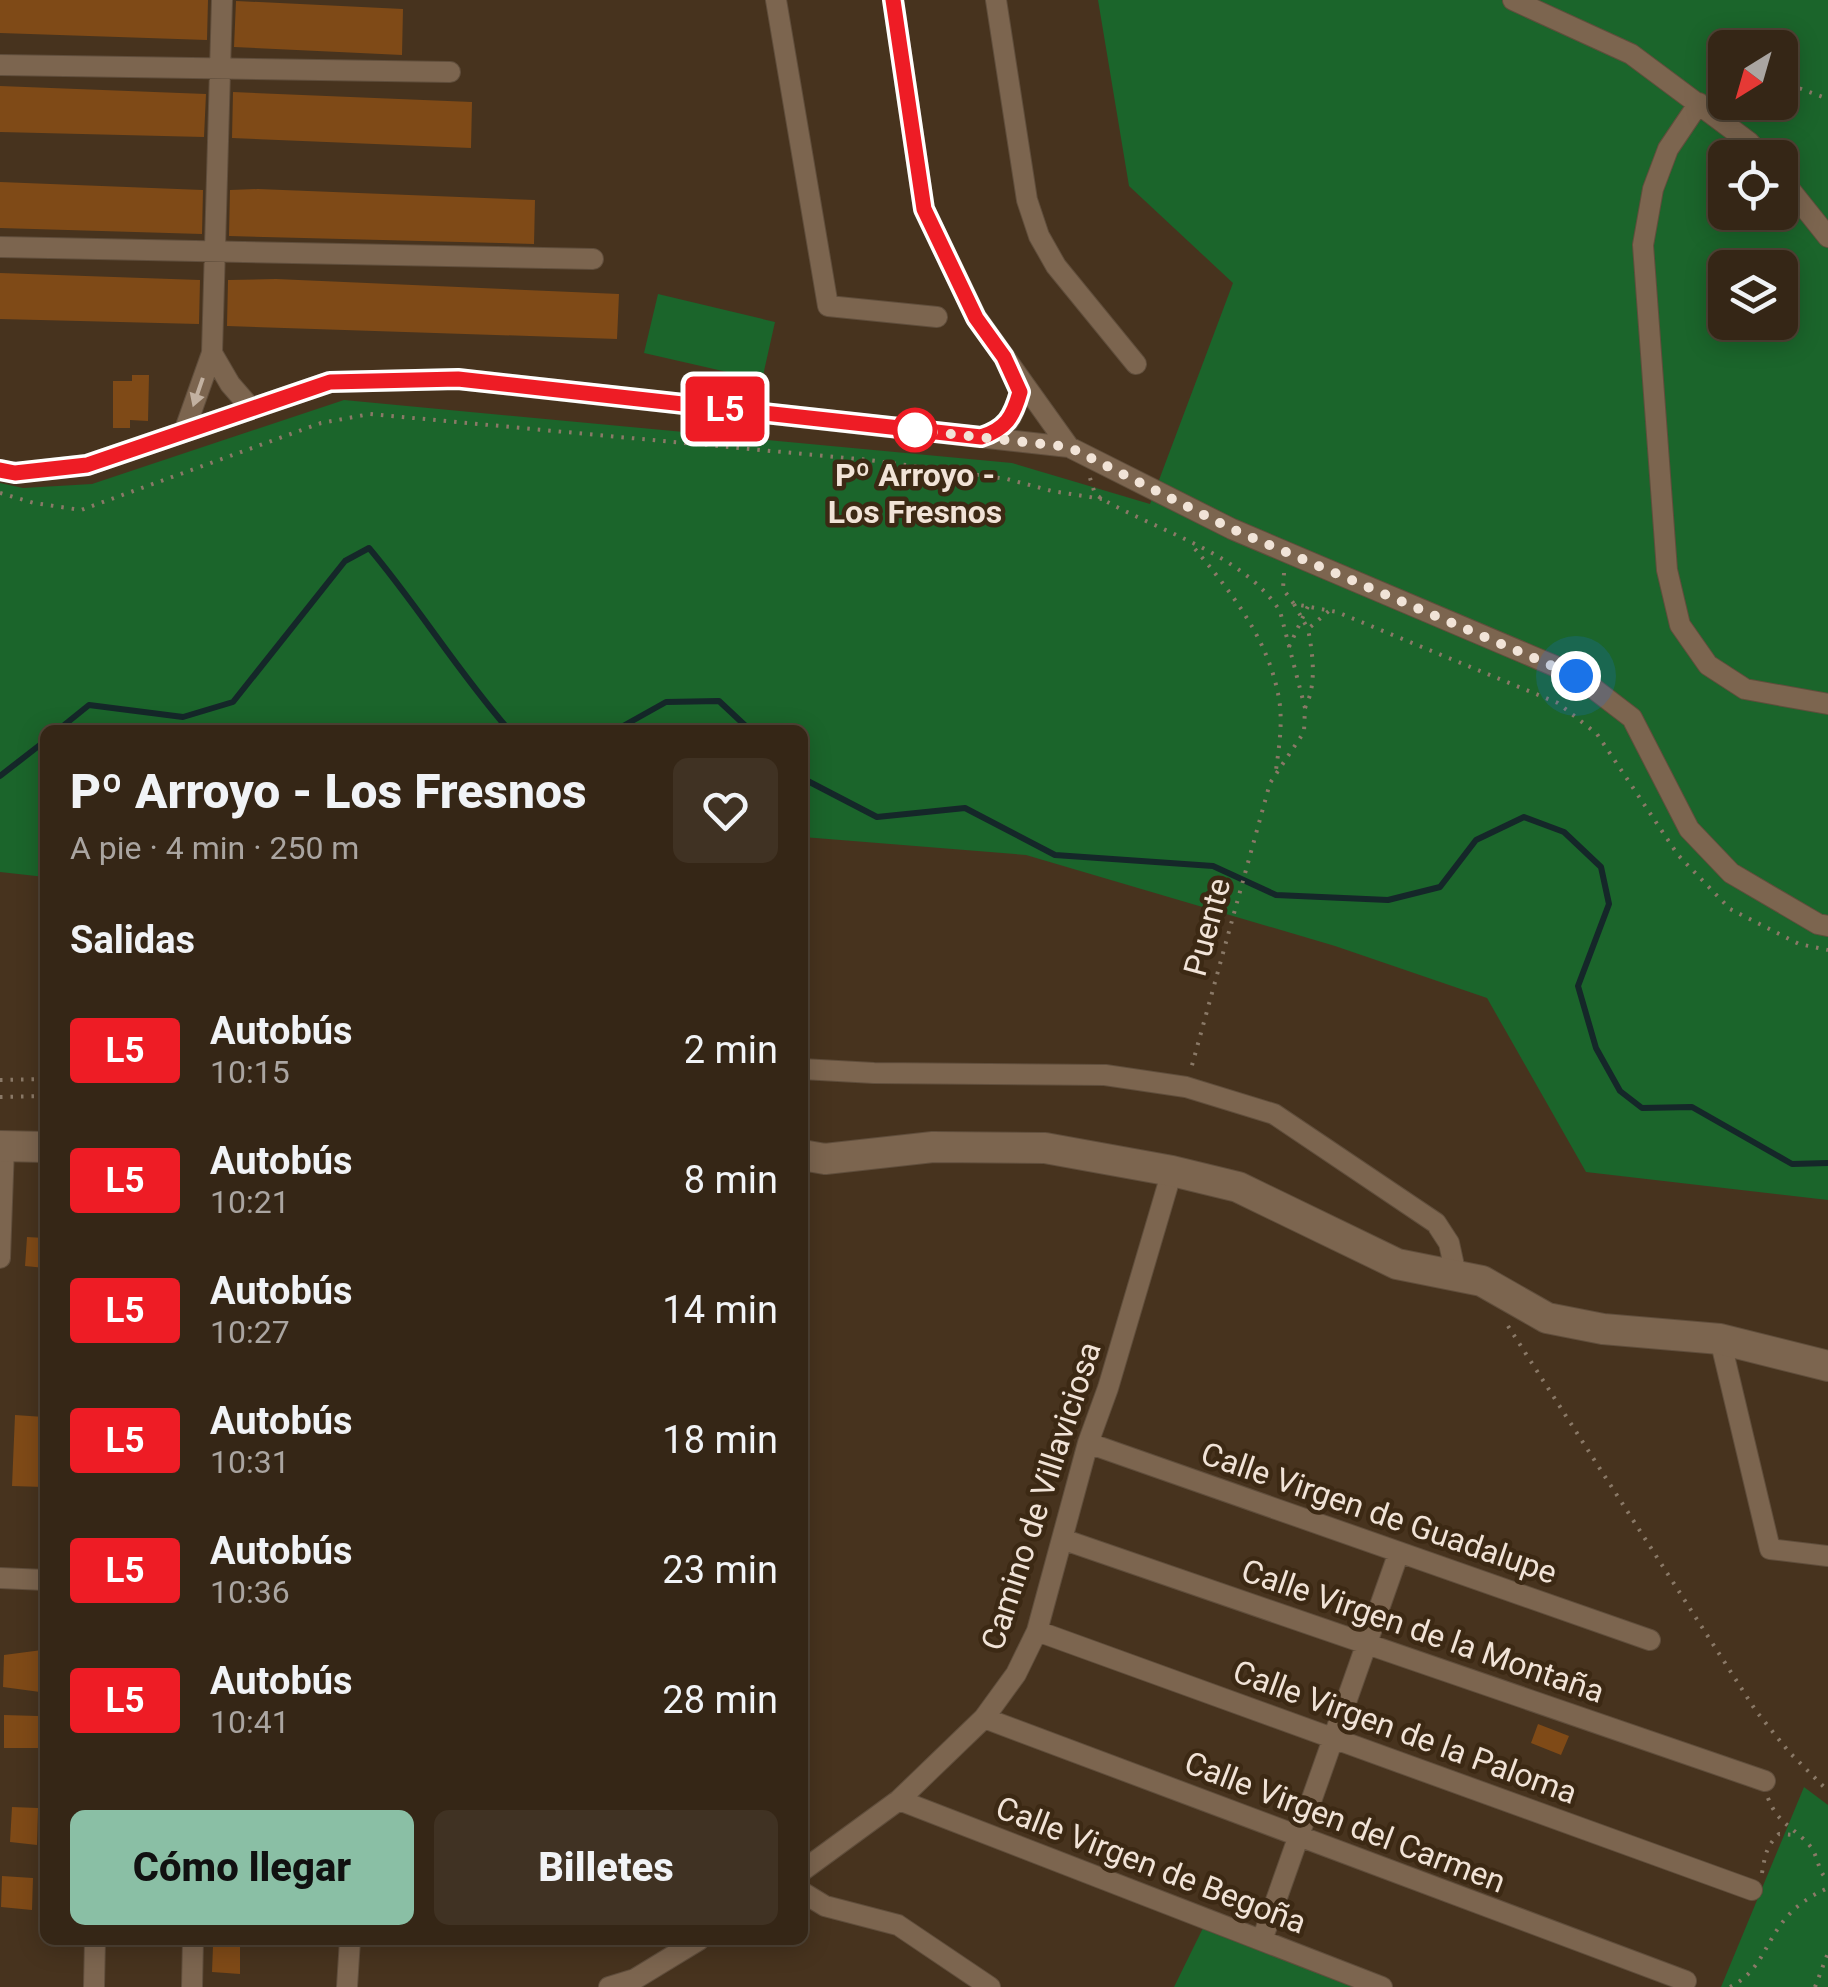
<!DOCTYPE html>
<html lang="es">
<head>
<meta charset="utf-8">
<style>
	body { margin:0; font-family:Roboto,sans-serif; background:#403223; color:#f1f3f6; height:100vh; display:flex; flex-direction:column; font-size:38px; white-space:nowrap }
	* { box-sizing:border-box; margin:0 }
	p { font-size:32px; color:#aaa5a1 }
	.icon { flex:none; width:55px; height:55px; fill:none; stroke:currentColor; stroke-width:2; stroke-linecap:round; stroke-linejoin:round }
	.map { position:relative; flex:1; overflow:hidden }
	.details { position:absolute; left:40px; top:725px; width:768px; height:1220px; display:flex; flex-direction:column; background:#352616; border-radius:15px; box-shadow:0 5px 25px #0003,0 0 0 2px #4f4335 }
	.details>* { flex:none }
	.badge { padding:0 20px; border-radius:8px; font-size:35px; line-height:65px }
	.needle { width:65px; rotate:217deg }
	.fabs { position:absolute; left:1708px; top:30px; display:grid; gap:20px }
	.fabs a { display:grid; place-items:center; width:90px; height:90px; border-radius:15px; background:#352616; box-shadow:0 5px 25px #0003,0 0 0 2px #4f4335; font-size:50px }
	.you { position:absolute; width:50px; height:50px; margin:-25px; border:8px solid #fff; border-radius:50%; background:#1a73e8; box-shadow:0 0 0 15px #1a73e833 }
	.map>.badge { position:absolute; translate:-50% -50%; box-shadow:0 0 0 5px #fff }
	h2 { padding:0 30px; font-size:38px; line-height:90px }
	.round { display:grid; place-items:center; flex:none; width:105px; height:105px; border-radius:15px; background:#403223 }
	.summary { display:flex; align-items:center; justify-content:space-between; height:170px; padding:0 30px }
	h1 { font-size:48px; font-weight:800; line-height:75px }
	.action { display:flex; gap:20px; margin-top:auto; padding:20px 30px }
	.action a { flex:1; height:115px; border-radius:15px; background:#8abfa5; color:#111; font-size:40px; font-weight:800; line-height:115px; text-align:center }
	.action a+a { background:#403223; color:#f1f3f6 }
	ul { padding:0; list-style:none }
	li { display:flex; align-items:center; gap:30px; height:130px; padding:0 30px }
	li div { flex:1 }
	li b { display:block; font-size:38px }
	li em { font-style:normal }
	li .badge { min-width:110px; font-weight:700; text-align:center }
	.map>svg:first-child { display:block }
	.green { fill:#1b652b; fill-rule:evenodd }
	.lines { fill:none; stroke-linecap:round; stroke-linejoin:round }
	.stream { stroke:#152729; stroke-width:6 }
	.building { fill:#7f4a17 }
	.street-casing { stroke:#604e3c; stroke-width:22 }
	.secondary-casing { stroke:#604e3c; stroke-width:32 }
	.path { stroke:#8a7967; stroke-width:4; stroke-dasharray:2.5 8; stroke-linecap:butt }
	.street { stroke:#7c654f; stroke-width:20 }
	.secondary { stroke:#7c654f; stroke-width:30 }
	.oneway { fill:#c2b1a1 }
	.line-casing { stroke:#fff; stroke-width:22 }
	.line { stroke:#ee1c25; stroke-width:15 }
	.walk { stroke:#f1e3d7; stroke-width:10; stroke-dasharray:0 18 }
	.stop-dot { fill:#fff; stroke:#ee1c25; stroke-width:5 }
	.labels { text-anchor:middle; stroke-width:9; stroke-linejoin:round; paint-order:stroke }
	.stop-label { font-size:32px; font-weight:bold; fill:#f1e3d7; stroke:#3c2914 }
	.street-label { font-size:32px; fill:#f1e3d7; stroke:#3c2914 }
</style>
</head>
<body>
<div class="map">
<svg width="1828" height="1987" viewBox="0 0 1828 1987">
	<rect width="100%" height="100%" fill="#47331e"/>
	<path class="green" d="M1098,0H1828V1200L1586,1172L1487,998L1335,946L1026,855L803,837L802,730H45V877L0,872V483L23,488L92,484L344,400L1012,463L1150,504L1233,283L1129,186ZM1725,48H1780V102H1725ZM1725,158H1780V212H1725ZM1725,268H1780V322H1725Z
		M658,294L775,322L762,380L644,353Z
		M1804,1787L1828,1805V1987H1721Z
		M1203,1928L1356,1987H1174Z"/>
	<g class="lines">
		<path class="stream" d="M58,730L89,705L183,717L233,702L345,561L369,548C418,606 458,672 509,730
			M616,730L666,702L719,701L750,730
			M0,776L45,741
			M802,778L877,817L965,808L1055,855L1213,866L1276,895L1388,900L1440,887L1476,840L1524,817L1564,832L1601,867L1609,904L1578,986L1596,1048L1620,1091L1642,1108L1692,1107L1792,1164L1828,1163"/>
	</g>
	<path class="building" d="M0,0H208L207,40L0,33Z
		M236,1L403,9L402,55L234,47Z
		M0,86L206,94L204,137L0,132Z
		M233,92L472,102L471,148L232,138Z
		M0,182L203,190L202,234L0,228Z
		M258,189L535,200L534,244L229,236L230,190Z
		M0,273L200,280L199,324L0,319Z
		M276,279L619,294L617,339L227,326L228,280Z
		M132,375H149L148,421L130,420V428H113V381H132Z
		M27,1237L45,1238V1268L25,1266Z
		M15,1415L44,1417L43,1487L12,1486Z
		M42,1650L40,1692L3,1687L4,1655Z
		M4,1715L38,1716L41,1748H4Z
		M1538,1724L1569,1736L1561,1755L1531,1743Z
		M12,1807L38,1808L37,1845L10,1842Z
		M2,1876L33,1878L32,1910L1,1907Z
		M213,1946H240V1974L212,1972Z"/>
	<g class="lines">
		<defs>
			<path id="street" d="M776,0L828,306L937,317
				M893,0L924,209L976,317L1069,447
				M996,0L1027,200L1039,236L1056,266L1136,364
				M1513,0L1631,54L1749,142L1763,158
				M0,65L450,72
				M1699,103L1668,149L1653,189L1643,245L1667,570L1680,625L1708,665L1745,689L1828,704
				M1780,177L1828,237
				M0,247L593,259
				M212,353L230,384L250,407
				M184,432L212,353L222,0
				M983,437C1010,428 1012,418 1020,392L1013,375
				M0,470L15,473L87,465L330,382L458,379L1069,447L1232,529L1576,675L1632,718L1689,829L1731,873L1818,924L1828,926
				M802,1069L874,1073L1105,1075L1186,1087L1274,1114L1436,1223L1449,1243L1456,1275
				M0,1258L4,1146
				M1720,1339L1770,1549L1828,1556
				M1088,1443L1650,1640
				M1062,1539L1765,1781
				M0,1578L45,1580
				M1037,1631L1752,1890
				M984,1718L1686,1981
				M899,1800L1382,1987
				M802,1871L899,1800L984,1718L1016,1674L1037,1631L1088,1443L1108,1388L1172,1171
				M802,1892L825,1906L898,1925L990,1987
				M1262,1940L1399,1552
				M94,1987L95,1940
				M192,1987L193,1940
				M347,1987L350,1940
				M609,1987L635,1979L699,1940"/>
			<path id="secondary" d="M0,1146L45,1147
				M802,1155L825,1159L933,1147L1045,1148L1172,1171L1238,1187L1397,1264L1482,1281L1547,1318L1603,1329L1720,1339L1828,1366"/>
		</defs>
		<use href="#street" class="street-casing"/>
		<use href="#secondary" class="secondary-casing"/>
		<path class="path" d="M1780,81L1828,99
			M1090,478L1095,494L1102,499C1160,532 1243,554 1280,611L1305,708L1304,732L1270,783L1191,1069
			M0,493L34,503L81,510L321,423L370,414L869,460L1007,479L1052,491L1102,499
			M1195,549C1232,593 1269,640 1279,699C1283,722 1279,747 1276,770
			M1284,573L1283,589L1294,604L1337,612L1558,703L1597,734L1678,855L1730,909L1799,944L1828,950
			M1294,604L1308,629
			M1289,647L1308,606
			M1305,708C1317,684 1313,655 1308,629L1330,610
			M0,1080L45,1079
			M0,1097L45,1096
			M1508,1326L1756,1711L1789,1752L1828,1791
			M1768,1798C1777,1823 1795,1828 1810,1846C1819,1857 1817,1871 1828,1880
			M1762,1873C1765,1856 1766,1846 1779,1834L1795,1835
			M1730,1987C1758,1973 1763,1950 1779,1927C1792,1908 1808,1897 1828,1888
			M1815,1987L1828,1953"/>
		<use href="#street" class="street"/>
		<use href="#secondary" class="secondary"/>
	</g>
	<defs><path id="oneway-solid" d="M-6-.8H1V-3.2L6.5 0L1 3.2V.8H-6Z" transform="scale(2.5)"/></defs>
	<use class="oneway" href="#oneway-solid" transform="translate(198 392) rotate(109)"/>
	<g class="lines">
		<defs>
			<path id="line" d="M0,470L15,473L87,465L330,382L458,379L981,437C1006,429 1013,417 1020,392L1004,357L976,318L924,209L893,0"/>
		</defs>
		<use href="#line" class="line-casing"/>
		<use href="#line" class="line"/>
		<path class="walk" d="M915,430L1069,447L1232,529L1576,676"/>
	</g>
	<circle class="stop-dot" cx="915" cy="430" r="20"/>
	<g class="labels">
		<g class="stop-label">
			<text x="915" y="486">Pº Arroyo -<tspan x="915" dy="37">Los Fresnos</tspan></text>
		</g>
		<g class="street-label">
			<text transform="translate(1207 927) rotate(-75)" y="11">Puente</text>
			<text transform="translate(1041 1496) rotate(-72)" y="11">Camino de Villaviciosa</text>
			<text transform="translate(1379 1513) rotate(19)" y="11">Calle Virgen de Guadalupe</text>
			<text transform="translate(1423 1631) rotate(19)" y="11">Calle Virgen de la Montaña</text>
			<text transform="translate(1405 1732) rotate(20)" y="11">Calle Virgen de la Paloma</text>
			<text transform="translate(1345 1822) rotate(21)" y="11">Calle Virgen del Carmen</text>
			<text transform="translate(1151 1865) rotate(21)" y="11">Calle Virgen de Begoña</text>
		</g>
	</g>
</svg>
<div class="fabs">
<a><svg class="needle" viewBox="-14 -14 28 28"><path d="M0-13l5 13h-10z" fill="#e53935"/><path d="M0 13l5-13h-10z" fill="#aaa5a1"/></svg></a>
<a><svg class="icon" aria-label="locate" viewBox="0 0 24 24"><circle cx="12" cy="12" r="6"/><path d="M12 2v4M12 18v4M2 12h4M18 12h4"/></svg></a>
<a><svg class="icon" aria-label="layers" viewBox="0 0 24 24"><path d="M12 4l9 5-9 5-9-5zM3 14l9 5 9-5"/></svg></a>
</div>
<div class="you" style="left:1576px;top:676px"></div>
<b class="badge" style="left:725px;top:409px;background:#ee1c25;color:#fff">L5</b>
<section class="details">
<div class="summary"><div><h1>Pº Arroyo - Los Fresnos</h1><p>A pie · 4 min · 250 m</p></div><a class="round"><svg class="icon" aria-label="heart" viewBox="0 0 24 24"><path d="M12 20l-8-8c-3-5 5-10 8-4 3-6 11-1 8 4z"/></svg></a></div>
<h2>Salidas</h2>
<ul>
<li><span class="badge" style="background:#ee1c25;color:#fff">L5</span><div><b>Autobús</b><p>10:15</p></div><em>2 min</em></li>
<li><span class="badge" style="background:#ee1c25;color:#fff">L5</span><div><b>Autobús</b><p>10:21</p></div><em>8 min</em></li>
<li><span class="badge" style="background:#ee1c25;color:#fff">L5</span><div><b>Autobús</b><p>10:27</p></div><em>14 min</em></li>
<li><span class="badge" style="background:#ee1c25;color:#fff">L5</span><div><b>Autobús</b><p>10:31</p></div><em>18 min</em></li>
<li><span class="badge" style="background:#ee1c25;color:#fff">L5</span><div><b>Autobús</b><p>10:36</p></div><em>23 min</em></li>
<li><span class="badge" style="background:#ee1c25;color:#fff">L5</span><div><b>Autobús</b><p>10:41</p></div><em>28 min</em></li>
</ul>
<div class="action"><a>Cómo llegar</a><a>Billetes</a></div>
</section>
</div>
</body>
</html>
